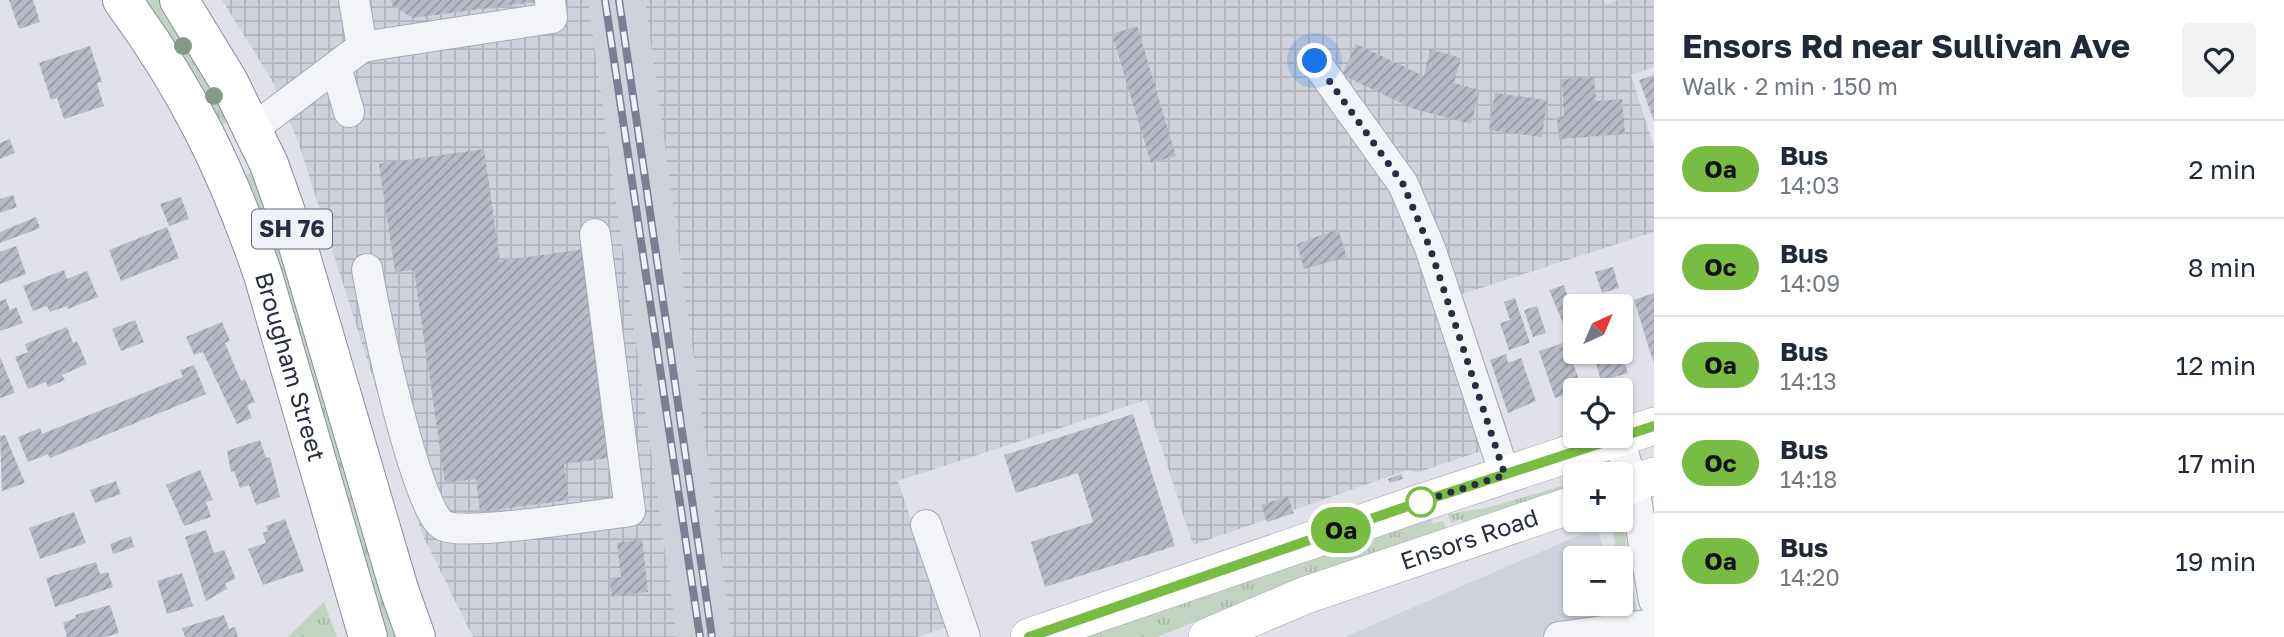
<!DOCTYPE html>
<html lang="en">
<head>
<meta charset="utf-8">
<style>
	body { margin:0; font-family:"Golos Text",sans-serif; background:#f2f2f3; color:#1f2937; height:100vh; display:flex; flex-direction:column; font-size:26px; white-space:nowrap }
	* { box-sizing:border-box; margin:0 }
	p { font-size:23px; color:#747a83 }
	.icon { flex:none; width:38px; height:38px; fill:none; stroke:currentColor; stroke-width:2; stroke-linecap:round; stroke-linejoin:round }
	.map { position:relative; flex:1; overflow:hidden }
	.drawer { display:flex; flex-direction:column; background:#fff; width:630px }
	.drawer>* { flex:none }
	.badge { padding:0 14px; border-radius:23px; font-size:24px; line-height:46px }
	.needle { width:46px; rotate:44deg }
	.controls { position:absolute; left:1563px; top:294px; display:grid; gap:14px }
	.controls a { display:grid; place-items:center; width:70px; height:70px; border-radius:7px; background:#fff; box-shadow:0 2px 5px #0004; font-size:35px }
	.you { position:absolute; width:35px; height:35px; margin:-18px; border:5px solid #fff; border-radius:50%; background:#1a73e8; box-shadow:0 0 0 10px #1a73e833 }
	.map>.badge { position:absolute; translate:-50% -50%; box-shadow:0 0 0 4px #fff }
	.round { display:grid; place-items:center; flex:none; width:74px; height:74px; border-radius:7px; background:#f2f2f3 }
	.overview { display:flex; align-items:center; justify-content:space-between; height:119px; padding:0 28px }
	h1 { font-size:33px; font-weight:700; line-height:52px }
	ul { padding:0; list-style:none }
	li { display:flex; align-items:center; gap:21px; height:98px; padding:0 28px; border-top:2px solid #e0e1e3 }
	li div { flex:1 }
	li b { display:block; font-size:26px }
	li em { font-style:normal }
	li .badge { min-width:77px; font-weight:700; text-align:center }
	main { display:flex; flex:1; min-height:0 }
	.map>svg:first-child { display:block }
	.built { fill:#cfd1db }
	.industrial { fill:url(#industrial-grid) }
	.grass { fill:url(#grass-tufts) }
	.building { fill:url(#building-hatch) }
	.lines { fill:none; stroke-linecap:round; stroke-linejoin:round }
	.minor-casing { stroke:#a6a8b3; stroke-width:32 }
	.major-casing { stroke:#a0a4b5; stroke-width:38 }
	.highway-casing { stroke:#888da0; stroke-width:40 }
	.minor { stroke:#f3f4f8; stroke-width:30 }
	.major { stroke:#fff; stroke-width:37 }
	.highway { stroke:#fff; stroke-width:38 }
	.rail-casing { stroke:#7a7f93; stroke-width:8 }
	.rail { stroke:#f0f2f7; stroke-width:5; stroke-dasharray:16; stroke-linecap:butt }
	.tree { fill:#849987 }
	.line-casing { stroke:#fff; stroke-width:16 }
	.line { stroke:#79bc43; stroke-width:10 }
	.walk { stroke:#292d41; stroke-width:7; stroke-dasharray:0 12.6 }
	.stop-dot { fill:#fff; stroke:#79bc43; stroke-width:3.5 }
	.labels { text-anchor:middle; stroke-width:7; stroke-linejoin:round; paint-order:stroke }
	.shield { fill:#f0f2f7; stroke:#656878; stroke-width:2 }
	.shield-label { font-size:23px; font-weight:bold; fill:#292d41 }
	.street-label { font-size:24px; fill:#292d41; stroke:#f0f2f7 }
</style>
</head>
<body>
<main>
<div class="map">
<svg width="1654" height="637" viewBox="0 0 1654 637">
	<defs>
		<pattern id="industrial-grid" width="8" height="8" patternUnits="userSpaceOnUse" patternTransform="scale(1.75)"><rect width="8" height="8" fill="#cfd1db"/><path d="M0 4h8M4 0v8" fill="none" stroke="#b2b4bd"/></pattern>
		<pattern id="grass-tufts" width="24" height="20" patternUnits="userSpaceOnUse" patternTransform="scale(1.75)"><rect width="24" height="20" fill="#c3d3c2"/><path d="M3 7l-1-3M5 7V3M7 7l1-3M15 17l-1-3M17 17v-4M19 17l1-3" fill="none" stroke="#a8b5a8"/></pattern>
		<pattern id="building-hatch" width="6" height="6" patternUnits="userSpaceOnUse" patternTransform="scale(1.75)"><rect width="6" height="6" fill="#b8bbc6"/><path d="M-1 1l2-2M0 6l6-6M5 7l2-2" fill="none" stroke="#9698a2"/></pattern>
	</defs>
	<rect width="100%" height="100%" fill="#e1e2e9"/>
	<path class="built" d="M588,0H645L732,637H677Z
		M1598,527L1604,558H1575V604H1612L1618,637H1345Z"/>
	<path class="industrial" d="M222,0H588L677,637H473L422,534L299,144L273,82Z
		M645,0H1604L1606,4L1618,0H1654V67L1631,75L1654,147V232L1462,294L1511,441L1416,473L1408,470L1193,545L1146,400L898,481L947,627L917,637H732Z"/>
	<path class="grass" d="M141,0H162L233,119L223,124L242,168L238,171Z
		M234,130L256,170L368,534L395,637H384L241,178L251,172Z
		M1566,485L1568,489L1463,525L1461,519L1451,523L1448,514L1486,508Z
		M1431,517L1433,524L1443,521L1447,530L1294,582L1157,637H1072Z
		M1623,521L1637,614L1626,615L1620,558H1617L1612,525Z
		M324,602L337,637H288Z"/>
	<path class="building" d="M9,0H33L40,22L19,29Z
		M391,0H535V2L413,18L392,5Z
		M1137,26L1176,156L1151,163L1112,34Z
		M1356,44L1424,76L1430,49L1461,58L1454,83L1480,90L1471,124L1414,109L1342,75Z
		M90,46L102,82L97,83L104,106L64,119L57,98L51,100L39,63Z
		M1654,75V121L1639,80Z
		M1594,77L1596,101L1622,99L1625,134L1559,139L1557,117L1564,116L1562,79Z
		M1495,93L1547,100L1542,137L1489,130Z
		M10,139L15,153L0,159V143Z
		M484,149L500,261L585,249L615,457L564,464L569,500L480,512L476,479L445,483L414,270L395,272L379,164Z
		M13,195L17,207L0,213V199Z
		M181,197L189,219L169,226L160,204Z
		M36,217L40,228L0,243V232Z
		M167,227L179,258L121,281L109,250Z
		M1338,229L1347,257L1304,269L1297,244Z
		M16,246L26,274L0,284V252Z
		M1613,267L1619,288L1602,293L1595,272Z
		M64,270L67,279L87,271L98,297L68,309L67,306L50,312L47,306L33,311L23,286Z
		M1564,285L1575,321L1564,325L1549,290Z
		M1654,293V361H1653L1634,300Z
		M1515,298L1530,343L1509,350L1500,323L1510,320L1504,302Z
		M6,299L10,310L16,307L23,323L0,331V301Z
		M1537,306L1546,333L1533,337L1524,310Z
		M135,320L144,342L121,351L112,329Z
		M222,322L230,341L225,343L241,381L245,379L255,402L247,405L252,418L237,424L203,352L194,355L186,337Z
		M67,327L73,343L77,341L87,364L62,375L65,380L48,387L46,382L28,389L15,357L28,352L25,344Z
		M1566,342L1582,389L1555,398L1539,351Z
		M1593,352H1621L1628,373L1601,381Z
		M1506,354L1508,363L1521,358L1536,401L1508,413L1490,360Z
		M0,357L15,393L0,398Z
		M194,365L206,394L50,458L48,454L28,462L18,437L40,428L42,434L183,377L180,370Z
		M1133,414L1175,546L1045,587L1031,542L1093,522L1078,473L1016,493L1004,455Z
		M5,435L25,483L2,491L0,436Z
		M260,440L266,458L270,457L280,497L256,505L249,485L240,488L234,471L231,472L227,451Z
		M200,470L213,500L206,502L211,517L184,526L166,485Z
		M1401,474L1403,479L1390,483L1388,479Z
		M116,481L121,494L95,503L90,490Z
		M1288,496L1294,513L1267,522L1261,505Z
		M74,512L86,543L40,559L29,528Z
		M285,519L304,571L263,585L248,549L266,543L263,533L268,531L266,526Z
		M206,530L214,553L224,550L236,579L225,583L227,589L206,601L185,537Z
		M131,536L134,547L113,554L110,544Z
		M642,539L648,592L612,597L609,578L621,577L617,543Z
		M96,562L100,574L108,572L113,587L55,607L46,578Z
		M182,573L193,606L167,614L157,581Z
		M110,605L119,633L106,637H67L63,623L76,618L75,615Z
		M224,615L229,629L235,627L238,637H185L182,628Z"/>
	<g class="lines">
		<defs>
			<path id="minor" d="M354,0L362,47
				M1315,61L1403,184L1430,248L1505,475
				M336,67L349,112
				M254,128L362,47L552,18L550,0
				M367,269C373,307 417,515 444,526C469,536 596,515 630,511L595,234
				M1618,438L1633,483L1654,600
				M926,525L965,637
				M1559,637L1654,624"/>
			<g id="major">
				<path d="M1620,488L1654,476"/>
				<path d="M1029,637L1417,504L1654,426"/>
				<path id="s1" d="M1207,637L1306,595L1575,504"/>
			</g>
			<g id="highway">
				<path id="s2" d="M122,0C188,90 227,170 263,275L368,637"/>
				<path d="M179,0L229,82L269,164L298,246L399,589L416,637"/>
			</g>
		</defs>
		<use href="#minor" class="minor-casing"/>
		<use href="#major" class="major-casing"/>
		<use href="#highway" class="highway-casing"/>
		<use href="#minor" class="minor"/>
		<use href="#major" class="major"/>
		<use href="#highway" class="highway"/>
		<defs>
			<path id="rail" d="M605,0L700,637
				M619,0L712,637"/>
		</defs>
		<use href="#rail" class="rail-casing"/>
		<use href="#rail" class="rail"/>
	</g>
	<g class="tree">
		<circle cx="183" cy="46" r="9"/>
		<circle cx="214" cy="96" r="9"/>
	</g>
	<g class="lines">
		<defs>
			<path id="line" d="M1029,637L1417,503L1654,426"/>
		</defs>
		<use href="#line" class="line-casing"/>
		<use href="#line" class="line"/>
		<path class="walk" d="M1315,61L1403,184L1430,248L1505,475L1417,503L1421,502"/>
	</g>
	<circle class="stop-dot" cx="1421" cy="502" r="14"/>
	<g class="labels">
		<rect class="shield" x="252" y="209.5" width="80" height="39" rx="5"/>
		<g class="shield-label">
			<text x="292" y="237">SH 76</text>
		</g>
		<g class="street-label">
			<text dy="8" stroke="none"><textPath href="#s2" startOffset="406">Brougham Street</textPath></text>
			<text dy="8" stroke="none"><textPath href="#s1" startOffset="280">Ensors Road</textPath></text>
		</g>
	</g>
</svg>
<div class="controls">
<a><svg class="needle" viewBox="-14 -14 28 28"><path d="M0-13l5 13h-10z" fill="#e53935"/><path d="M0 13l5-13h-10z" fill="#747a83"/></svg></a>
<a><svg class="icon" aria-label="locate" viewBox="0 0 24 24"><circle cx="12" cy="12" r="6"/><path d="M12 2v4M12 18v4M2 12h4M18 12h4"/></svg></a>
<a>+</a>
<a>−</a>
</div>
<div class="you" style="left:1315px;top:61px"></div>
<b class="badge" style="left:1341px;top:530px;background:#79bc43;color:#111">Oa</b>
</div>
<section class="drawer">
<div class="overview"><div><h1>Ensors Rd near Sullivan Ave</h1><p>Walk · 2 min · 150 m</p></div><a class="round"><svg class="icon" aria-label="heart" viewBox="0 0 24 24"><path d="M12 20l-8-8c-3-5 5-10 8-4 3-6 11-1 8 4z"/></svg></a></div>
<ul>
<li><span class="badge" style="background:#79bc43;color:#111">Oa</span><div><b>Bus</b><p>14:03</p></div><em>2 min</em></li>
<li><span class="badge" style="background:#79bc43;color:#111">Oc</span><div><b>Bus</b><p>14:09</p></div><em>8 min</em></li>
<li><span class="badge" style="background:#79bc43;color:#111">Oa</span><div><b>Bus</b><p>14:13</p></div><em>12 min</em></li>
<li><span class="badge" style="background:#79bc43;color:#111">Oc</span><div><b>Bus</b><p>14:18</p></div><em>17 min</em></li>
<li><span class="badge" style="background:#79bc43;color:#111">Oa</span><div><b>Bus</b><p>14:20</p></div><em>19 min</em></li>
</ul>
</section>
</main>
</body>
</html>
